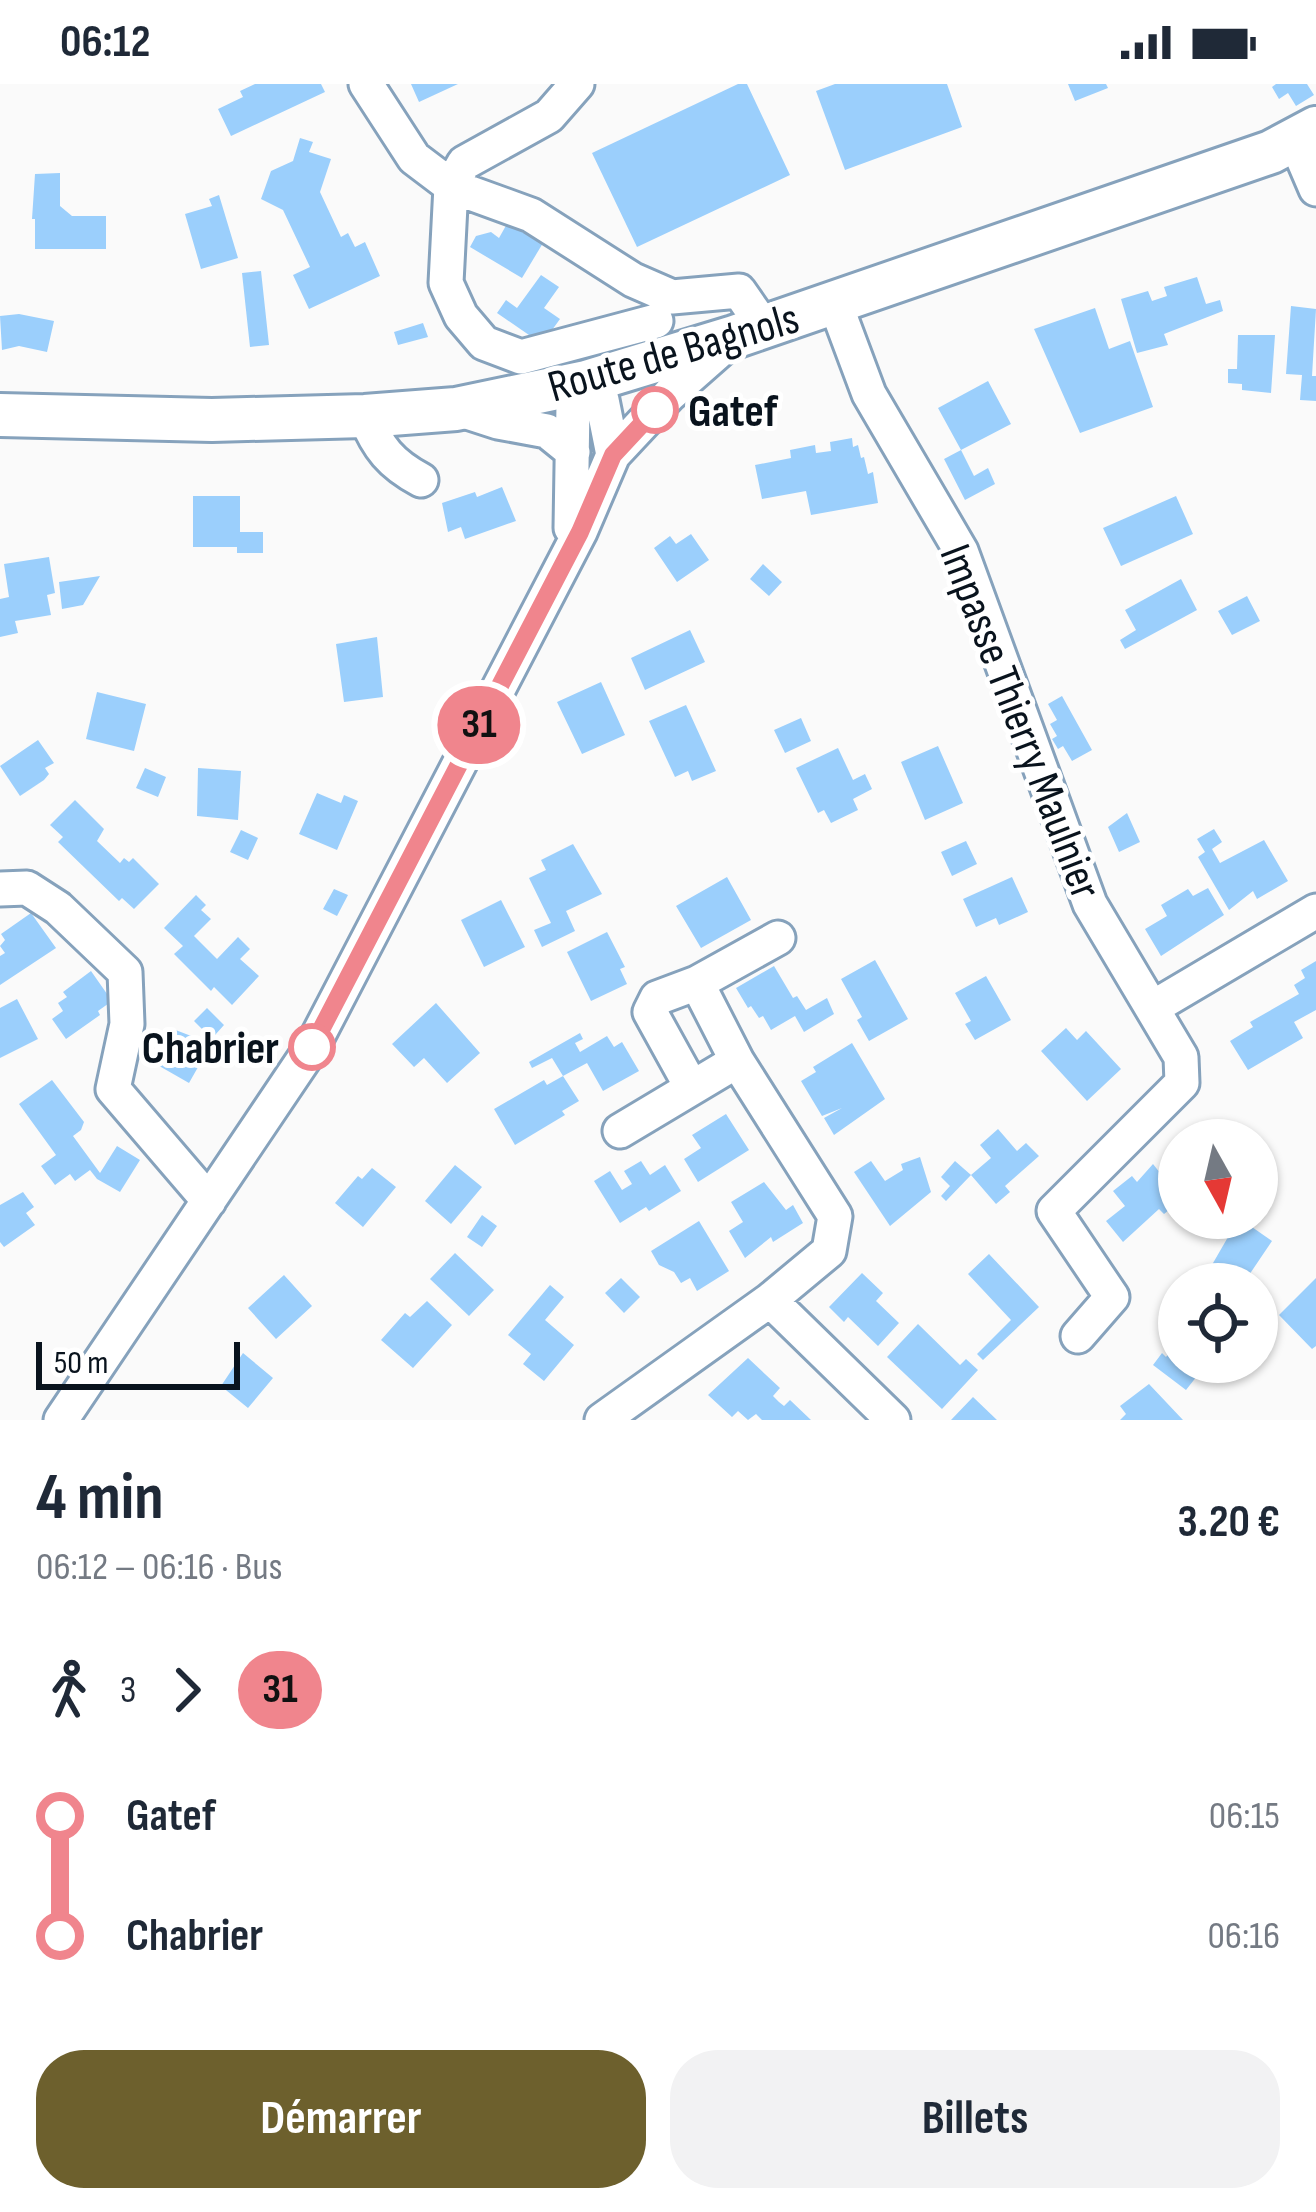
<!DOCTYPE html>
<html lang="fr">
<head>
<meta charset="utf-8">
<style>
	body { margin:0; font-family:"Sofia Sans Condensed",sans-serif; background:#f2f2f3; color:#1f2937; height:100vh; display:flex; flex-direction:column; font-size:45px; white-space:nowrap }
	* { box-sizing:border-box; margin:0 }
	p { font-size:39px; color:#747a83 }
	.icon { flex:none; width:66px; height:66px; fill:none; stroke:currentColor; stroke-width:2; stroke-linecap:round; stroke-linejoin:round }
	.map { position:relative; height:1336px; overflow:hidden }
	.panel { display:flex; flex-direction:column; background:#fff; flex:1 }
	.panel>* { flex:none }
	.badge { padding:0 24px; border-radius:39px; font-size:42px; line-height:78px }
	.needle { width:78px; rotate:172deg }
	.fabs { position:absolute; left:1158px; top:1035px; display:grid; gap:24px }
	.fabs a { display:grid; place-items:center; width:120px; height:120px; border-radius:50%; background:#fff; box-shadow:0 3px 9px #0004; font-size:60px }
	.scale { position:absolute; left:36px; bottom:30px; width:204px; box-sizing:border-box; padding-left:12px; border:6px solid #09131d; border-top:0; font-size:33px; line-height:42px; white-space:nowrap; color:#09131d; -webkit-text-stroke:9px #fff; paint-order:stroke }
	.map>.badge { position:absolute; translate:-50% -50%; box-shadow:0 0 0 6px #fff }
	.legs { display:flex; align-items:center; gap:18px; height:132px; padding:0 36px; font-size:39px }
	.legs p { margin-inline-start:auto }
	.head { display:flex; align-items:center; justify-content:space-between; height:204px; padding:0 36px }
	h1 { font-size:66px; font-weight:700; line-height:90px }
	.cta { display:flex; gap:24px; margin-top:auto; padding:24px 36px }
	.cta a { flex:1; height:138px; border-radius:48px; background:#6d602d; color:#fff; font-size:48px; font-weight:700; line-height:138px; text-align:center }
	.cta a+a { background:#f2f2f3; color:#1f2937 }
	ul { padding:0 36px; list-style:none }
	li { display:flex; align-items:center; gap:42px; height:120px; font-size:45px }
	li i { display:grid; place-items:center; width:18px; height:100%; margin:0 15px; background:currentColor }
	li i::after { content:''; width:30px; height:30px; margin:-15px; border:9px solid; border-radius:50%; background:#fff }
	li p { margin-inline-start:auto }
	li:first-child i { background:linear-gradient(#0000 50%,currentColor 0) }
	li:last-child i { background:linear-gradient(currentColor 50%,#0000 0) }
	.status { display:flex; justify-content:space-between; align-items:center; height:84px; padding:0 60px; background:#fff; direction:ltr }
	.status svg { height:33px; fill:currentColor }
	.map>svg:first-child { display:block }
	.building { fill:#9bcffc }
	.lines { fill:none; stroke-linecap:round; stroke-linejoin:round }
	.minor-casing { stroke:#86a2bc; stroke-width:39 }
	.major-casing { stroke:#86a2bc; stroke-width:48 }
	.minor { stroke:#fff; stroke-width:33 }
	.major { stroke:#fff; stroke-width:42 }
	.line-1-casing { stroke:#fff; stroke-width:27 }
	.line-1 { stroke:#f0858d; stroke-width:18 }
	.stop-1-dot { fill:#fff; stroke:#f0858d; stroke-width:6 }
	.labels { text-anchor:middle; stroke-width:10; stroke-linejoin:round; paint-order:stroke }
	.street-label { font-size:45px; fill:#09131d; stroke:#fff }
	.stop-label { font-size:45px; font-weight:bold; fill:#09131d; stroke:#fff; text-anchor:start }
</style>
</head>
<body>
<div class="status"><b>06:12</b><svg viewBox="0 0 49 12"><path d="M0 12V9h3v3zM5 12V6h3v6zM10 12V3h3v9zM15 12V0h3v12zM26 1h20v11H26zM47 4h2v5h-2z"/></svg></div>
<div class="map">
<svg width="1316" height="1336" viewBox="0 0 1316 1336">
	<rect width="100%" height="100%" fill="#fafafa"/>
	<path class="building" d="M255,0H321L325,8L231,52L218,25L243,13L240,7Z
		M411,0H458L419,18Z
		M738,0H747L790,91L637,163L592,69Z
		M835,0H947L962,43L845,86L816,7Z
		M1068,0H1106L1108,4L1075,17Z
		M1276,0H1307L1314,11L1296,22L1288,9L1279,15L1272,3Z
		M300,54L313,58L309,68L331,75L320,108L341,153L348,149L355,163L365,158L380,192L309,225L293,191L310,183L283,126L261,115L271,87L293,77Z
		M60,89V122L72,132H106V165H35V135H32L35,90Z
		M219,111L238,174L201,185L185,130L212,122L209,115Z
		M508,138L543,159L522,194L470,163L476,152L491,148L499,154Z
		M261,187L269,261L250,263L242,189Z
		M541,191L559,203L544,224L560,235L542,260L497,229L506,216L517,224Z
		M1197,193L1206,220L1220,216L1223,227L1164,250L1168,261L1137,269L1121,215L1148,207L1152,217L1167,212L1164,203Z
		M1291,222L1316,225L1312,292H1316V317L1300,316L1302,291L1286,290Z
		M1095,224L1109,265L1130,257L1153,323L1080,349L1034,245Z
		M19,230L54,237L47,268L19,262L2,266L0,232Z
		M423,239L428,253L398,261L394,248Z
		M1238,251H1275L1271,309L1242,306V300L1228,299V285H1237Z
		M988,297L1011,340L961,366L974,392L988,384L995,400L965,416L944,375L961,366L938,324Z
		M852,354L853,363L858,361L861,374L864,373L868,390L873,388L878,419L811,431L806,407L762,415L755,381L791,374L790,366L815,361L816,369L831,367L830,358Z
		M502,403L516,437L465,455L461,443L448,448L442,419L475,408L477,413Z
		M193,412H240V448H263V469H237V463H193Z
		M1176,412L1193,450L1121,482L1103,444Z
		M691,450L709,476L677,498L654,464L670,452L676,460Z
		M49,473L55,509L47,511L51,531L15,537L18,549L0,553V515L9,513L4,480Z
		M763,480L782,498L769,512L750,495Z
		M100,492L83,521L62,525L59,498Z
		M1181,495L1197,526L1125,565L1120,556L1136,546L1125,526Z
		M1247,512L1260,537L1232,551L1218,527Z
		M690,546L705,578L645,606L631,574Z
		M377,553L383,613L344,618L336,560Z
		M601,598L625,651L582,670L557,618Z
		M97,608L146,620L134,667L86,655Z
		M1062,612L1092,666L1072,677L1063,662L1058,665L1052,655L1057,652L1050,640L1057,636L1048,620Z
		M686,621L716,687L692,697L688,687L675,693L649,637Z
		M801,634L811,657L785,669L774,646Z
		M38,656L54,679L45,684L49,690L44,696L20,712L0,682Z
		M938,662L963,719L925,736L901,678Z
		M838,664L853,696L865,690L872,705L853,715L858,726L831,739L824,726L818,729L796,684Z
		M145,684L166,693L158,713L136,704Z
		M198,684L241,687L238,736L197,732Z
		M317,709L341,719L344,711L358,717L337,766L299,750Z
		M75,716L104,745L97,757L120,779L124,774L129,778L133,774L159,800L134,825L122,814L119,817L58,758L63,753L50,741Z
		M1127,729L1140,758L1119,768L1108,743Z
		M1214,745L1222,758L1212,765L1220,779L1264,756L1288,797L1257,815L1253,807L1229,826L1198,773L1205,768L1197,755Z
		M241,746L258,754L248,776L230,768Z
		M966,757L977,780L952,792L941,768Z
		M573,760L602,810L566,827L575,847L542,863L534,846L551,839L529,794L546,786L541,776Z
		M727,793L751,836L701,864L676,822Z
		M1012,793L1028,828L999,841L996,834L976,843L963,815Z
		M1208,804L1224,831L1161,872L1145,845L1167,832L1161,821L1188,805L1193,812Z
		M334,805L348,811L337,832L323,825Z
		M196,811L206,821L201,826L211,835L194,852L217,875L238,853L250,865L240,875L259,892L232,921L214,903L211,907L174,870L183,862L164,844Z
		M501,816L525,863L484,883L461,836Z
		M31,829L56,864L0,901V872L5,869L0,862L5,856L1,850Z
		M607,848L625,883L620,885L627,900L591,917L567,868Z
		M875,876L908,935L869,957L857,936L862,933L841,895Z
		M1316,877V926L1294,938L1303,954L1248,986L1230,957L1253,943L1250,938L1299,910L1294,901L1305,894L1301,886Z
		M774,882L793,914L797,912L806,926L827,914L834,930L804,948L795,932L771,946L763,932L759,934L751,922L748,924L736,904Z
		M91,887L112,917L98,927L100,931L66,955L52,935L63,927L58,919L67,913L63,908Z
		M986,892L1011,936L975,956L965,940L971,937L955,909Z
		M17,915L38,955L0,974V924Z
		M436,919L480,969L447,999L424,974L414,983L392,960Z
		M207,924L224,941L207,960L210,962L189,999L154,979L173,945L199,955L204,947L194,937Z
		M1066,944L1077,956L1086,947L1121,985L1087,1017L1041,967Z
		M580,949L583,955L575,959L580,968L607,952L614,963L622,958L639,987L603,1007L587,979L563,992L579,1017L562,1027L565,1031L515,1061L494,1025L544,996L547,1001L563,992L552,974L532,984L529,978Z
		M852,959L885,1015L834,1051L824,1034L842,1024L822,1032L801,997L816,988L813,983Z
		M52,996L84,1038L81,1046L73,1052L100,1089L117,1062L140,1076L120,1108L97,1095L90,1086L75,1097L70,1090L55,1101L41,1082L56,1071L19,1020Z
		M726,1030L749,1066L698,1098L684,1075L701,1064L692,1051Z
		M998,1045L1017,1067L1026,1059L1039,1072L1005,1102L1010,1108L996,1120L971,1091L946,1117L941,1112L950,1102L941,1093L955,1077L971,1091L991,1074L980,1061Z
		M920,1073L931,1108L890,1142L854,1088L871,1077L885,1097L903,1086L901,1080Z
		M641,1077L650,1091L665,1081L681,1107L649,1127L646,1123L620,1139L594,1097L610,1087L622,1106L632,1100L624,1087Z
		M1153,1080L1179,1113V1118L1164,1130L1159,1125L1123,1158L1106,1137L1125,1122L1113,1107L1132,1092L1137,1098Z
		M455,1081L482,1103L451,1140L425,1117Z
		M372,1084L396,1103L363,1143L335,1119L358,1092L362,1095Z
		M764,1098L786,1126L793,1121L803,1139L773,1158L771,1153L745,1174L729,1147L743,1138L731,1118Z
		M23,1108L34,1123L26,1129L35,1141L4,1163L0,1158V1121Z
		M482,1131L497,1142L482,1163L467,1153Z
		M1239,1134L1272,1157L1243,1200H1203L1196,1195L1204,1183L1209,1186Z
		M699,1137L729,1187L697,1207L690,1194L681,1199L674,1188L659,1181L651,1167Z
		M455,1169L494,1206L469,1232L430,1195Z
		M989,1170L1039,1223L983,1276L977,1270L1011,1236L968,1190Z
		M862,1189L883,1209L876,1217L899,1239L878,1262L848,1233L844,1238L829,1223Z
		M284,1191L312,1222L276,1255L248,1224Z
		M621,1194L640,1213L624,1229L605,1209Z
		M1316,1194V1262L1312,1265L1279,1231Z
		M550,1201L564,1213L545,1236L574,1261L544,1297L523,1280L531,1270L508,1251Z
		M427,1217L452,1241L413,1284L381,1256L405,1229L410,1233Z
		M918,1240L960,1281L966,1275L978,1286L942,1325L887,1273Z
		M1179,1257V1278H1208L1186,1306L1153,1281L1162,1269L1166,1273Z
		M243,1269L273,1294L248,1324L221,1302Z
		M748,1274L780,1304L773,1312L779,1318L784,1322L790,1316L811,1336H762L756,1330L748,1336L738,1327L732,1333L708,1311Z
		M1149,1300L1183,1336H1120L1126,1330L1120,1322Z
		M973,1313L997,1336H951Z"/>
	<g class="lines">
		<defs>
			<path id="minor" d="M366,0L414,74L451,102L531,131L633,196L672,213L739,207L764,243
				M577,0L549,32L464,79L451,102L446,199L461,232L484,259L521,273L656,237
				M1295,56L1316,105
				M835,219L869,310L961,467L1090,820L1181,973L1182,999L1054,1127L1112,1213L1078,1252
				M458,325L498,338L547,347L573,368
				M365,332C378,364 391,380 421,396
				M571,444L573,321L586,298L602,316L613,371
				M0,805L27,804L58,824L125,888L127,940L113,1005L209,1117
				M697,899L778,854
				M1152,924L1316,827
				M692,1004L650,928L657,914L697,899L737,977
				M620,1047L737,977L835,1132L829,1167L770,1216
				M61,1336L312,963L580,448L613,371L670,310L729,258
				M602,1336L770,1216L893,1336"/>
			<path id="major" d="M0,331L212,336L365,332L456,325L586,298L734,253L1271,68L1316,44"/>
		</defs>
		<use href="#minor" class="minor-casing"/>
		<use href="#major" class="major-casing"/>
		<use href="#minor" class="minor"/>
		<use href="#major" class="major"/>
	</g>
	<g class="lines">
		<defs>
			<path id="line-1" d="M312,963L580,448L613,371L655,326"/>
		</defs>
		<use href="#line-1" class="line-1-casing"/>
		<use href="#line-1" class="line-1"/>
	</g>
	<g class="stop-1-dot">
		<circle cx="655" cy="326" r="21"/>
		<circle cx="312" cy="963" r="21"/>
	</g>
	<g class="labels">
		<g class="street-label">
			<text transform="translate(673 267) rotate(-16)" y="16">Route de Bagnols</text>
			<text transform="translate(1022 637) rotate(69)" y="16">Impasse Thierry Maulnier</text>
		</g>
		<g class="stop-label">
			<text x="688" y="342">Gatef</text>
			<text x="279" y="979" text-anchor="end">Chabrier</text>
		</g>
	</g>
</svg>
<div class="fabs">
<a><svg class="needle" viewBox="-14 -14 28 28"><path d="M0-13l5 13h-10z" fill="#e53935"/><path d="M0 13l5-13h-10z" fill="#747a83"/></svg></a>
<a><svg class="icon" aria-label="locate" viewBox="0 0 24 24"><circle cx="12" cy="12" r="6"/><path d="M12 2v4M12 18v4M2 12h4M18 12h4"/></svg></a>
</div>
<div class="scale">50 m</div>
<b class="badge" style="left:479px;top:641px;background:#f0858d;color:#111">31</b>
</div>
<section class="panel">
<div class="head"><div><h1>4 min</h1><p>06:12 – 06:16 · Bus</p></div><b>3.20 €</b></div>
<div class="legs"><svg class="icon" aria-label="walk" viewBox="0 0 24 24"><circle cx="13" cy="4" r="2"/><path d="M13 8l-2 6 4 7M11 14l-3 7M7 12l3-4h3l4 4"/></svg>3<svg class="icon" aria-label="forward" viewBox="0 0 24 24"><path d="M9 5l7 7-7 7"/></svg><b class="badge" style="background:#f0858d;color:#111">31</b></div>
<ul>
<li><i style="color:#f0858d"></i><b>Gatef</b><p>06:15</p></li>
<li><i style="color:#f0858d"></i><b>Chabrier</b><p>06:16</p></li>
</ul>
<div class="cta"><a>Démarrer</a><a>Billets</a></div>
</section>
</body>
</html>
